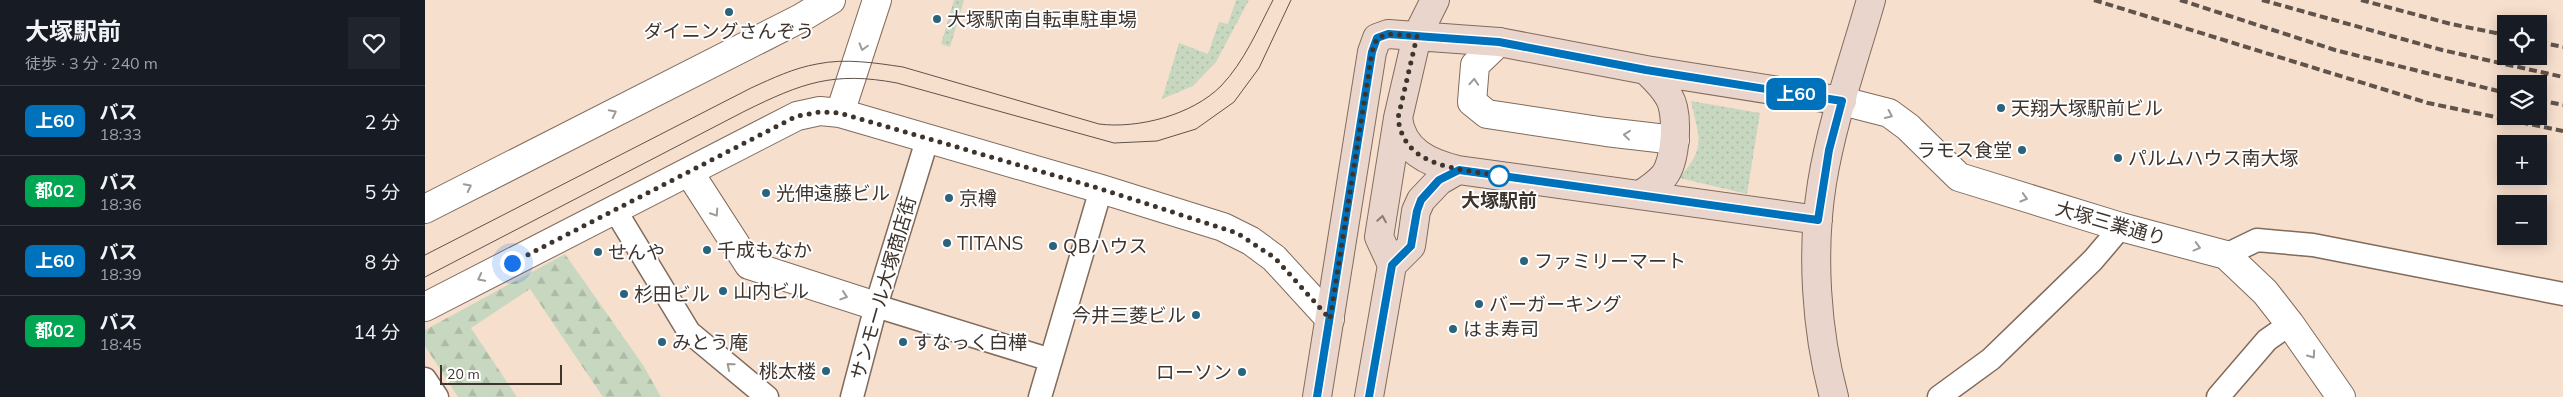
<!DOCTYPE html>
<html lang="ja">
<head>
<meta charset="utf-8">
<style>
	body { margin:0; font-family:Mulish,"Noto Sans JP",sans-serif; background:#20242c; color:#f1f3f6; height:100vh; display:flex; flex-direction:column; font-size:19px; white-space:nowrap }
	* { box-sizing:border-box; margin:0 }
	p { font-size:16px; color:#9ea1a6 }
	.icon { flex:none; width:28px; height:28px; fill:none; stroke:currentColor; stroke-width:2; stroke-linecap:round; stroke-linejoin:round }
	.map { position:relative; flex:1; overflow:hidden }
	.drawer { display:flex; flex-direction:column; background:#171b24; width:425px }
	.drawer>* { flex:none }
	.badge { padding:0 10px; border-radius:8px; font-size:18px; line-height:32px }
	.tools { position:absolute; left:2072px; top:15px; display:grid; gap:10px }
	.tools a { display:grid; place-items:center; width:50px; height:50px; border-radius:0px; background:#171b24; box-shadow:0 2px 12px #0003; font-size:25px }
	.scale { position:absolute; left:15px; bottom:12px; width:122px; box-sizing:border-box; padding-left:5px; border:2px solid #3e342e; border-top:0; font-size:14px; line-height:18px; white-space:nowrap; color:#3e342e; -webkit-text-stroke:4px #fff; paint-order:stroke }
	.you { position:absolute; width:25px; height:25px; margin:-12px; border:4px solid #fff; border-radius:50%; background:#1a73e8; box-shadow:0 0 0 8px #1a73e833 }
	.map>.badge { position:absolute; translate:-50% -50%; box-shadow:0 0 0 2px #fff }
	.round { display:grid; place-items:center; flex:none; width:52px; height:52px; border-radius:0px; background:#20242c }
	.summary { display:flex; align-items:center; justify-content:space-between; height:85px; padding:0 25px }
	h1 { font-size:24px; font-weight:700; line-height:38px }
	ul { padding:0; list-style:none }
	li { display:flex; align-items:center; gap:15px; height:70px; padding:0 25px; border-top:1px solid #363941 }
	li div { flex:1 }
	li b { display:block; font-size:19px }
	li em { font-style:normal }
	li .badge { min-width:55px; font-weight:700; text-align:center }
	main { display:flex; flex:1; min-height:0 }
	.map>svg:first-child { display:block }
	.grass { fill:url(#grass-dots) }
	.forest { fill:url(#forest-firs) }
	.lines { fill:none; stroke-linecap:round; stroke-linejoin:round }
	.lane-casing { stroke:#806b5c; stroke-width:25 }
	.street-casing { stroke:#806b5c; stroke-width:30 }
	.secondary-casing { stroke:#806b5c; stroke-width:30 }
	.lane { stroke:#fff; stroke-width:22 }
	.street { stroke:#fff; stroke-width:28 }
	.secondary { stroke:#e9d5cc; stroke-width:28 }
	.tram { stroke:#60534b; stroke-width:1 }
	.rail { stroke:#60534b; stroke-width:4; stroke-dasharray:8 4; stroke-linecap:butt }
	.oneway { stroke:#9e9a96 }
	.oneway2 { stroke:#8b7c75 }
	.line-casing { stroke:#fff; stroke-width:11 }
	.line { stroke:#0072bc; stroke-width:8 }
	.walk { stroke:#3e342e; stroke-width:5; stroke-dasharray:0 9 }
	.poi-dot { fill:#2a637c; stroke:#fff; stroke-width:2 }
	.stop-dot { fill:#fff; stroke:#0072bc; stroke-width:2.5 }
	.labels { text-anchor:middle; stroke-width:4; stroke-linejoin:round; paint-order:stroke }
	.poi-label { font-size:19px; fill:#3e342e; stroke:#fff; text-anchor:start }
	.stop-label { font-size:19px; font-weight:bold; fill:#3e342e; stroke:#fff }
	.street-label { font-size:19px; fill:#3e342e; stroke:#fff }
</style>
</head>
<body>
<main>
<section class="drawer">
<div class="summary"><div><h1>大塚駅前</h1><p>徒歩 · 3 分 · 240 m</p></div><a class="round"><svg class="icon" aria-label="heart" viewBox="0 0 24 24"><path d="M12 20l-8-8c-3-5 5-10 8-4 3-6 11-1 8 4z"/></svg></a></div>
<ul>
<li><span class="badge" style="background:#0072bc;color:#fff">上60</span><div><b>バス</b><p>18:33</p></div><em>2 分</em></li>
<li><span class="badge" style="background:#00a651;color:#fff">都02</span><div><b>バス</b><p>18:36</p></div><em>5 分</em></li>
<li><span class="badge" style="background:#0072bc;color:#fff">上60</span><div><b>バス</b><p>18:39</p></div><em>8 分</em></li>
<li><span class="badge" style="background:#00a651;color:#fff">都02</span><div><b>バス</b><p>18:45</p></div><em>14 分</em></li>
</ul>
</section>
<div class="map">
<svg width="2138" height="397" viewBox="0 0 2138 397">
	<defs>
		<pattern id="grass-dots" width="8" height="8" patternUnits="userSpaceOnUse" patternTransform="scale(1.25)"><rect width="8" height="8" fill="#c8d8c0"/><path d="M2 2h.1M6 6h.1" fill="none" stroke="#adbaa5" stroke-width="1.8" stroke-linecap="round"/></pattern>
		<pattern id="forest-firs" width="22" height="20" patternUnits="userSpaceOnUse" patternTransform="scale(1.25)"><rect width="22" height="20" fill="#c8d8c0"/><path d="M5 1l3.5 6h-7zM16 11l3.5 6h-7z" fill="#adbaa5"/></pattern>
	</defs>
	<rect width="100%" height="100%" fill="#f7dfce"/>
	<path class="grass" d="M529,0H539L525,47L516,44Z
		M811,0H824L791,62L768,86L737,99L754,43L783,54L794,22L803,24Z
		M1266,101L1335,113L1322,194L1254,178C1282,146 1274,139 1266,101Z"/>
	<path class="forest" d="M140,254L218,365L236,397H178L105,289L46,328L92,397H33L0,346V330Z"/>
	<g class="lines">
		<defs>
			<path id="lane" d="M190,210L264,332L342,397
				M1801,255L1832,240L1888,245L2138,294
				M451,306L626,360
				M0,379L12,397
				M427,397L451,306L503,137
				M615,397L676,189
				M1514,397L1566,359L1668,260L1696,227
				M1793,397L1842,340L1865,324"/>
			<path id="street" d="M1074,42L1050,65L1047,102L1062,114L1181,132L1250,140
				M1417,101L1464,113L1483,127L1534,177L1696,227L1801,255L1840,292L1865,324L1916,397
				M415,113L452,0
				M264,172L324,265L451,306
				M0,209L376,18L406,0
				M0,307L372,116L395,111L415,113L676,189L798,227L826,241L849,258L905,319"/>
			<path id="secondary" d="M973,118C977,151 1004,163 1033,170
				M1215,195C1223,190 1232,184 1239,176C1251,161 1254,113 1244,97C1239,87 1229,78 1221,70
				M967,265L986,246L991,211L996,200L1014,181L1033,170L1393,220
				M892,397L947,52L952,38L963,34L1074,42L1221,70L1417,101
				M944,397L967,265L954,237L973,118L992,36L1010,0
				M1409,397C1391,330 1386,252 1397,183C1407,121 1429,60 1446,0"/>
		</defs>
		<use href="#lane" class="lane-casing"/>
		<use href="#street" class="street-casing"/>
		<use href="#secondary" class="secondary-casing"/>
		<use href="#lane" class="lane"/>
		<use href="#street" class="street"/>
		<use href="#secondary" class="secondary"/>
		<path class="tram" d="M0,255L326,88C348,78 369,68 392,64C420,58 451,63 478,67L674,124C713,129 767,115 796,86C819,62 833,29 848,0
			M0,277L320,111C377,83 408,71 472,83L689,143L732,141L771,129L809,102L834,68L866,0"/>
		<path class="rail" d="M1669,0L2003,103L2138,131
			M1755,0L1910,50L2081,93
			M1837,0L2017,50L2138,77
			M1936,0L2026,24L2081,35
			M2114,42L2138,47
			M2114,100L2138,105"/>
	</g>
	<defs><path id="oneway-chevron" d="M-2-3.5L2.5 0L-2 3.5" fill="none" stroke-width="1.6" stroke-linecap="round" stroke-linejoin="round" transform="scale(1.25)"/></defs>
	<g class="oneway">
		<use href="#oneway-chevron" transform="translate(438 47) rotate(106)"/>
		<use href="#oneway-chevron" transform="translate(1049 82) rotate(-86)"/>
		<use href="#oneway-chevron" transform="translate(188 113) rotate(-27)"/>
		<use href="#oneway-chevron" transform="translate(1464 115) rotate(25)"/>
		<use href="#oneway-chevron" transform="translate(1202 135) rotate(-174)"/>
		<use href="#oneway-chevron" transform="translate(43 187) rotate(-27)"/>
		<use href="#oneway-chevron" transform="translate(1599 198) rotate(16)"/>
		<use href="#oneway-chevron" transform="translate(290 213) rotate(57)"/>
		<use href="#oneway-chevron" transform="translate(1772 247) rotate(15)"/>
		<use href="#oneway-chevron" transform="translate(56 278) rotate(153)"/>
		<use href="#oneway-chevron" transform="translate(419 296) rotate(18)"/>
		<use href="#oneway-chevron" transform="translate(1887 355) rotate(55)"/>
		<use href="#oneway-chevron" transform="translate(305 366) rotate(-140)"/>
	</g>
	<use class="oneway2" href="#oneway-chevron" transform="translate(957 219) rotate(-81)"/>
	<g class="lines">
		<defs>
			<path id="line" d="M892,397L947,52L952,38L963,34L1074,42L1221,70L1417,101L1404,150L1393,220L1034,170L1014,180L996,200L992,211L986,246L967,265L944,397"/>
		</defs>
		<use href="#line" class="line-casing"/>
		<use href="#line" class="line"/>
		<path class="walk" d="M87,263L372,116L395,112L415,113L676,189L812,233L850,258L905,319L947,52L952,38L963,34L992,36L973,118C979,169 1035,168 1074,176"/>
	</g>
	<g class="poi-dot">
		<circle cx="304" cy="12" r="5"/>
		<circle cx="512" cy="19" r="5"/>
		<circle cx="1576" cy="108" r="5"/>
		<circle cx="1597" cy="150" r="5"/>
		<circle cx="1693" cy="158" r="5"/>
		<circle cx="341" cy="193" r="5"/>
		<circle cx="524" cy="198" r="5"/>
		<circle cx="522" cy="243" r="5"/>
		<circle cx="628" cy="246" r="5"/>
		<circle cx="282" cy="250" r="5"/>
		<circle cx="173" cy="252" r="5"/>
		<circle cx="1099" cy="261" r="5"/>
		<circle cx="298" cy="291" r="5"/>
		<circle cx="199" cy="294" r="5"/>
		<circle cx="1054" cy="304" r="5"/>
		<circle cx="771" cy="315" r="5"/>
		<circle cx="1028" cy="329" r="5"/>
		<circle cx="237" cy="342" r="5"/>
		<circle cx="478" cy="342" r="5"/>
		<circle cx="401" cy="371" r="5"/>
		<circle cx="817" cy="372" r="5"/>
	</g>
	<circle class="stop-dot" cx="1074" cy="176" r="10"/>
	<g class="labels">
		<g class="poi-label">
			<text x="522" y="26">大塚駅南自転車駐車場</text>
			<text x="304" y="38" text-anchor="middle">ダイニングさんぞう</text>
			<text x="1586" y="115">天翔大塚駅前ビル</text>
			<text x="1587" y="157" text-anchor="end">ラモス食堂</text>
			<text x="1703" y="165">パルムハウス南大塚</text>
			<text x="351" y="200">光伸遠藤ビル</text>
			<text x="534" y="205">京樽</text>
			<text x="532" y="250">TITANS</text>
			<text x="638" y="253">QBハウス</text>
			<text x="292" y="257">千成もなか</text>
			<text x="183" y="259">せんや</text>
			<text x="1109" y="268">ファミリーマート</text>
			<text x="308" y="298">山内ビル</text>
			<text x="209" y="301">杉田ビル</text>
			<text x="1064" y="311">バーガーキング</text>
			<text x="761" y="322" text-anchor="end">今井三菱ビル</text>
			<text x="1038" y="336">はま寿司</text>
			<text x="247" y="349">みとう庵</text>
			<text x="488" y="349">すなっく白樺</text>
			<text x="391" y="378" text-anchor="end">桃太楼</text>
			<text x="807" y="379" text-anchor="end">ローソン</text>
		</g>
		<g class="stop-label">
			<text x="1074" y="207">大塚駅前</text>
		</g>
		<g class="street-label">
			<text transform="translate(1686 223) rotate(16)" y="7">大塚三業通り</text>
			<text transform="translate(458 288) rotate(-74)" y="7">サンモール大塚商店街</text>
		</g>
	</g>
</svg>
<div class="tools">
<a><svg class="icon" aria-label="locate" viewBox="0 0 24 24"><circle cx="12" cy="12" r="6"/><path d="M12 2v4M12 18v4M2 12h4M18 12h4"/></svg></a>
<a><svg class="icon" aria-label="layers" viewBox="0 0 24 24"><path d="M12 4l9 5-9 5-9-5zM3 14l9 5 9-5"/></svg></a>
<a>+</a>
<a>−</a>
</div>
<div class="scale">20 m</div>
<div class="you" style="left:87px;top:263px"></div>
<b class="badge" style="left:1371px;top:94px;background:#0072bc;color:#fff">上60</b>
</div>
</main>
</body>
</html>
